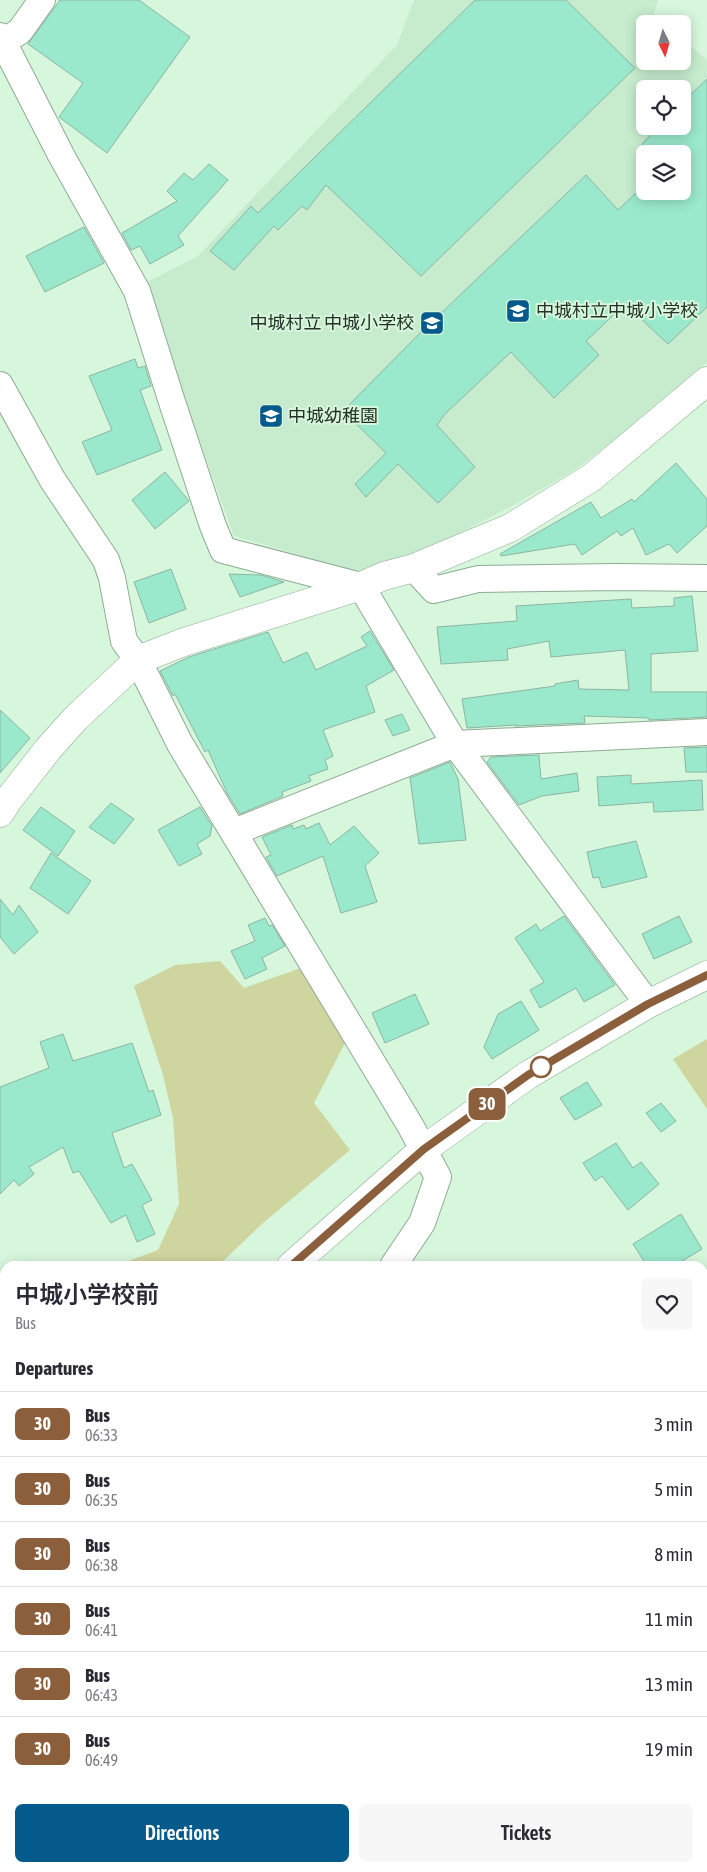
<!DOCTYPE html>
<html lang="en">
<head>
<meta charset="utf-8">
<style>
	body { margin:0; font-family:"Asap Condensed","Noto Sans JP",sans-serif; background:#f7f7f7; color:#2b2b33; height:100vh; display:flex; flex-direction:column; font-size:19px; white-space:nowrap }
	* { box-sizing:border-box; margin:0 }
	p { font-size:16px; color:#7c7c81 }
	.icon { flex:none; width:28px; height:28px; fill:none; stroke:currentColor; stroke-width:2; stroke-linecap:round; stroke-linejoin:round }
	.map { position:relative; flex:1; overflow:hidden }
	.panel { position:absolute; left:0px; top:1261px; width:708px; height:611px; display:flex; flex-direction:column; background:#fff; border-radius:15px 15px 0 0; box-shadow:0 2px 12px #0003 }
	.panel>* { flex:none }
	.badge { padding:0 10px; border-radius:8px; font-size:18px; line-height:32px }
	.needle { width:32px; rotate:175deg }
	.controls { position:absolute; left:636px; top:15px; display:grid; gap:10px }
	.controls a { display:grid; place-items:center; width:55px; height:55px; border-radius:8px; background:#fff; box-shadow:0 2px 12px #0003; font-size:25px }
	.map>.badge { position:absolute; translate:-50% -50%; box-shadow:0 0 0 2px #fff }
	h2 { padding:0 15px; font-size:19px; line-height:45px }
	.round { display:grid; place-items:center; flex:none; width:52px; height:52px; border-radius:8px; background:#f7f7f7 }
	.overview { display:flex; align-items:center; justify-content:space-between; height:85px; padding:0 15px }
	h1 { font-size:24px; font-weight:600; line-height:38px }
	.button { display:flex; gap:10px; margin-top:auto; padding:10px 15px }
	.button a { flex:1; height:58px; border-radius:8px; background:#055a8c; color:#fff; font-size:20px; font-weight:600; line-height:58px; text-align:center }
	.button a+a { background:#f7f7f7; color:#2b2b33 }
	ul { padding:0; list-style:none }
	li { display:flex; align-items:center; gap:15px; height:65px; padding:0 15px; border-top:1px solid #e1e1e2 }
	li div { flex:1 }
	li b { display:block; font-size:19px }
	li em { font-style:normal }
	li .badge { min-width:55px; font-weight:700; text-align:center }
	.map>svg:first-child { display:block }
	.built { fill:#c6eccd; fill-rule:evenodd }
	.green { fill:#cfd59f }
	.building { fill:#9ae9cc; stroke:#8cb4a4 }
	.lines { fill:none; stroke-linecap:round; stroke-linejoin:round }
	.minor-casing { stroke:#8dab92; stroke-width:28 }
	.tertiary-casing { stroke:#8dab92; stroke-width:29 }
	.secondary-casing { stroke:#8dab92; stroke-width:29 }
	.trunk-casing { stroke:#8dab92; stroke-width:29 }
	.minor { stroke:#fff; stroke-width:26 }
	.tertiary { stroke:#fff; stroke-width:28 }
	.secondary { stroke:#fff; stroke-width:28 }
	.trunk { stroke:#fff; stroke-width:28 }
	.line-casing { stroke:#fff; stroke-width:11 }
	.line { stroke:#8b5e3c; stroke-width:8 }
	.stop-dot { fill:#fff; stroke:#8b5e3c; stroke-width:2.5 }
	.labels { text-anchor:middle; stroke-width:4; stroke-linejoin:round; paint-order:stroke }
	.poi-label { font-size:18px; fill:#253127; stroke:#d7f7dc; text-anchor:start }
</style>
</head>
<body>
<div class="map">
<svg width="707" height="1872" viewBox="0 0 707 1872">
	<rect width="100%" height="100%" fill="#d7f7dc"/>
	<path class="built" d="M414,0H658L654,14L665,24H645V61H682L683,39L707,60V362L669,399L576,469L512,506L423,552L362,573L234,536L143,284L198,256L397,45ZM645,89H682V126H645ZM645,154H682V191H645Z"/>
	<path class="green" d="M220,961L244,988L301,968L346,1041L314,1103L350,1150L263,1223L218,1266H115L158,1250L179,1204L173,1118L163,1075L134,986L175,965Z
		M707,1039V1109L673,1059Z
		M0,1404L5,1407V1551L0,1559Z
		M703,1652L707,1653V1872H267L265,1868H702Z
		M40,1868H207L209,1872H41Z"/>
	<path class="building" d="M60,0H139L190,37L107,153L59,117L83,83L28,44Z
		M475,0H566L635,68L421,276L326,185L307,210L302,206L278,230L274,226L234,270L210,251L251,206L258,213Z
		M707,79V307L668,344L625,304L586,341L599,355L554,398L511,352L445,414L437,425L475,467L438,503L398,464L366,497L355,484L386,453L343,411L415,338L586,175L618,210L638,191H682V154H652L642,144L659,126H682V103Z
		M209,164L228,180L178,236L184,245L150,264L140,246L131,250L122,233L177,201L167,191L184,173L193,180Z
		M84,227L104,263L45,292L26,256Z
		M135,359L138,368L145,366L151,386L140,390L162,450L97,475L82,442L112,430L89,376Z
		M676,463L707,499V526L677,553L669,544L646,555L633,528L621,536L617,531L582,555L575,544L501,556L500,554L591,502L601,518L632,499L634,502Z
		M165,472L189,501L155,529L132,500Z
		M171,569L186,609L149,623L134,582Z
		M229,574L261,575L284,582L240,597Z
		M692,596L698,651L651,654V692H707V717L649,720V718L584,716L585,723L515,726L516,725L467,728L462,699L555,686V684L578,680L579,689L629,690L625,650L551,657L549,641L507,649L508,660L441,664L437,627L517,621L516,606L631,599L632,608L674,606V598Z
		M370,631L394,670L366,686L375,712L323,730L333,756L325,760L328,769L309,776L311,781L282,792L283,796L240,814L227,793L208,750L205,752L175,694L173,696L160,671L189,657L268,632L283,663L307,652L316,670L367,646L361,637Z
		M0,710L30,738L0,773Z
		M402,714L410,730L393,736L385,720Z
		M707,747V772H686L684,748Z
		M539,755L541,779L577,773L579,791L542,796L519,805L487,762L491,757Z
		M450,762L458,779L466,840L419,844L410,778Z
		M631,775V784L702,780L703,810L654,812L653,802L599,806L597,777Z
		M111,803L134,819L114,844L89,827Z
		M41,807L75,831L58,856L23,830Z
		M200,807L212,826L210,836L197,844L202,854L179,866L158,830Z
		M319,823L330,845L354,826L379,853L365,866L377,902L341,913L323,856L277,876L266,857L271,855L262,837L292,825L293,829L304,825L306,829Z
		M636,841L647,877L602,888L599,877L593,878L587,852Z
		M51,853L91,881L68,914L30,888Z
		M0,899L13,915L19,905L38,932L14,954L0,937Z
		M564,916L615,985L584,1002L576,988L540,1008L530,990L544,982L515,938L536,924L540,931Z
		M679,916L692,942L654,959L642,934Z
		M265,918L269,926L272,925L285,946L262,958L267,969L245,979L231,951L255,941L248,925Z
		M415,994L429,1024L385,1043L372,1013Z
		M521,1001L539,1030L492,1059L484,1047L498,1014Z
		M63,1034L73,1061L132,1043L149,1092L153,1090L161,1115L112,1133L124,1168L132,1164L152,1200L142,1205L155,1234L137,1242L126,1215L111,1223L79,1171L73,1173L63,1147L29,1167L34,1174L19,1186L14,1180L0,1194V1087L49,1068L40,1042Z
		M587,1082L602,1105L575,1120L560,1098Z
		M661,1103L676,1121L661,1132L646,1113Z
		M616,1143L633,1168L641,1162L659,1184L628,1210L602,1176L595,1181L583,1163Z
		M681,1214L702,1249L674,1266H647L633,1244Z"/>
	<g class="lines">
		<defs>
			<path id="minor" d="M0,36L61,155L137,291L171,399L213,526L223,550L361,586L455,744L648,1004
				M3,42L20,31L42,0
				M0,385L52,479L106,560L112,578L124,641L138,660L180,744L410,1125L438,1177L422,1223L393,1266
				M414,568L434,590L478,579L617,577L707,578
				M234,832L455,744L707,732"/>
			<path id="tertiary" d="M0,813L9,799L49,748L75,719L138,660L184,642L361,586L384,576L414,568L510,528L591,478L707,381"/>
			<path id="secondary" d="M234,1868L235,1872"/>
			<path id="trunk" d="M291,1266L424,1149L528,1075L648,1004L707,975
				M0,1630L5,1622"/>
		</defs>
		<use href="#minor" class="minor-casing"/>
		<use href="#tertiary" class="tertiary-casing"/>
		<use href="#secondary" class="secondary-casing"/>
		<use href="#trunk" class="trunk-casing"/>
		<use href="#minor" class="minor"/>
		<use href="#tertiary" class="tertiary"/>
		<use href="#secondary" class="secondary"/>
		<use href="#trunk" class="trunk"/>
	</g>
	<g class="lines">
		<defs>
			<path id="line" d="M291,1266L424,1149L528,1075L648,1004L707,975"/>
		</defs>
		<use href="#line" class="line-casing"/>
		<use href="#line" class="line"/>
	</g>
	<defs>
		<symbol id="school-square" viewBox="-11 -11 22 22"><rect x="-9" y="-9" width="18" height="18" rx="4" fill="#055a8c" stroke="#d7f7dc"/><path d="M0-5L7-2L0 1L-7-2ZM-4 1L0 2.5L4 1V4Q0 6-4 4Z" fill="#fff"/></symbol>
	</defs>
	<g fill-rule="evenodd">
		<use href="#school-square" x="504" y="297" width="28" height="28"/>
		<use href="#school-square" x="418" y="309" width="28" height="28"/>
		<use href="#school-square" x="257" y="402" width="28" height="28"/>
	</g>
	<circle class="stop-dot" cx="541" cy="1067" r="10"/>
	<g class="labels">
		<g class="poi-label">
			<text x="536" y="317">中城村立中城小学校</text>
			<text x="414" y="329" text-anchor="end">中城村立 中城小学校</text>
			<text x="288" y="422">中城幼稚園</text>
		</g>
	</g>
</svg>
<div class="controls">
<a><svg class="needle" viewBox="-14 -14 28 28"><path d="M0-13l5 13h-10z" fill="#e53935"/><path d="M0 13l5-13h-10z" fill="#7c7c81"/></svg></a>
<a><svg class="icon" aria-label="locate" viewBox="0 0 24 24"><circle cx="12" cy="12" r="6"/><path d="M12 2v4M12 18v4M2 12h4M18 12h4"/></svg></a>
<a><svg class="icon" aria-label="layers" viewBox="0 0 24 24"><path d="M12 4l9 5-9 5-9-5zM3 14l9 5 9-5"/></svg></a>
</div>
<b class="badge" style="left:487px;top:1104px;background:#8b5e3c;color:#fff">30</b>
<section class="panel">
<div class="overview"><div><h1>中城小学校前</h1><p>Bus</p></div><a class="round"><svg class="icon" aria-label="heart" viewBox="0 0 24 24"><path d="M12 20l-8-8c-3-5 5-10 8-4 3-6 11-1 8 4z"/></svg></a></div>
<h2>Departures</h2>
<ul>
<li><span class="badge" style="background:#8b5e3c;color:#fff">30</span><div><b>Bus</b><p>06:33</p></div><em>3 min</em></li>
<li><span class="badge" style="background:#8b5e3c;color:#fff">30</span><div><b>Bus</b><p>06:35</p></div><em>5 min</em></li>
<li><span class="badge" style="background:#8b5e3c;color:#fff">30</span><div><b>Bus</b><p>06:38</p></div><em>8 min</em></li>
<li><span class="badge" style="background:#8b5e3c;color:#fff">30</span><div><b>Bus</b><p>06:41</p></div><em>11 min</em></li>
<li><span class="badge" style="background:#8b5e3c;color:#fff">30</span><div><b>Bus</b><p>06:43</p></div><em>13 min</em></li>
<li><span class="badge" style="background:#8b5e3c;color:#fff">30</span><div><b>Bus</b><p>06:49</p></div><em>19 min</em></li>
</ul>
<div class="button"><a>Directions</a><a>Tickets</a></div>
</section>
</div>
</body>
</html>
